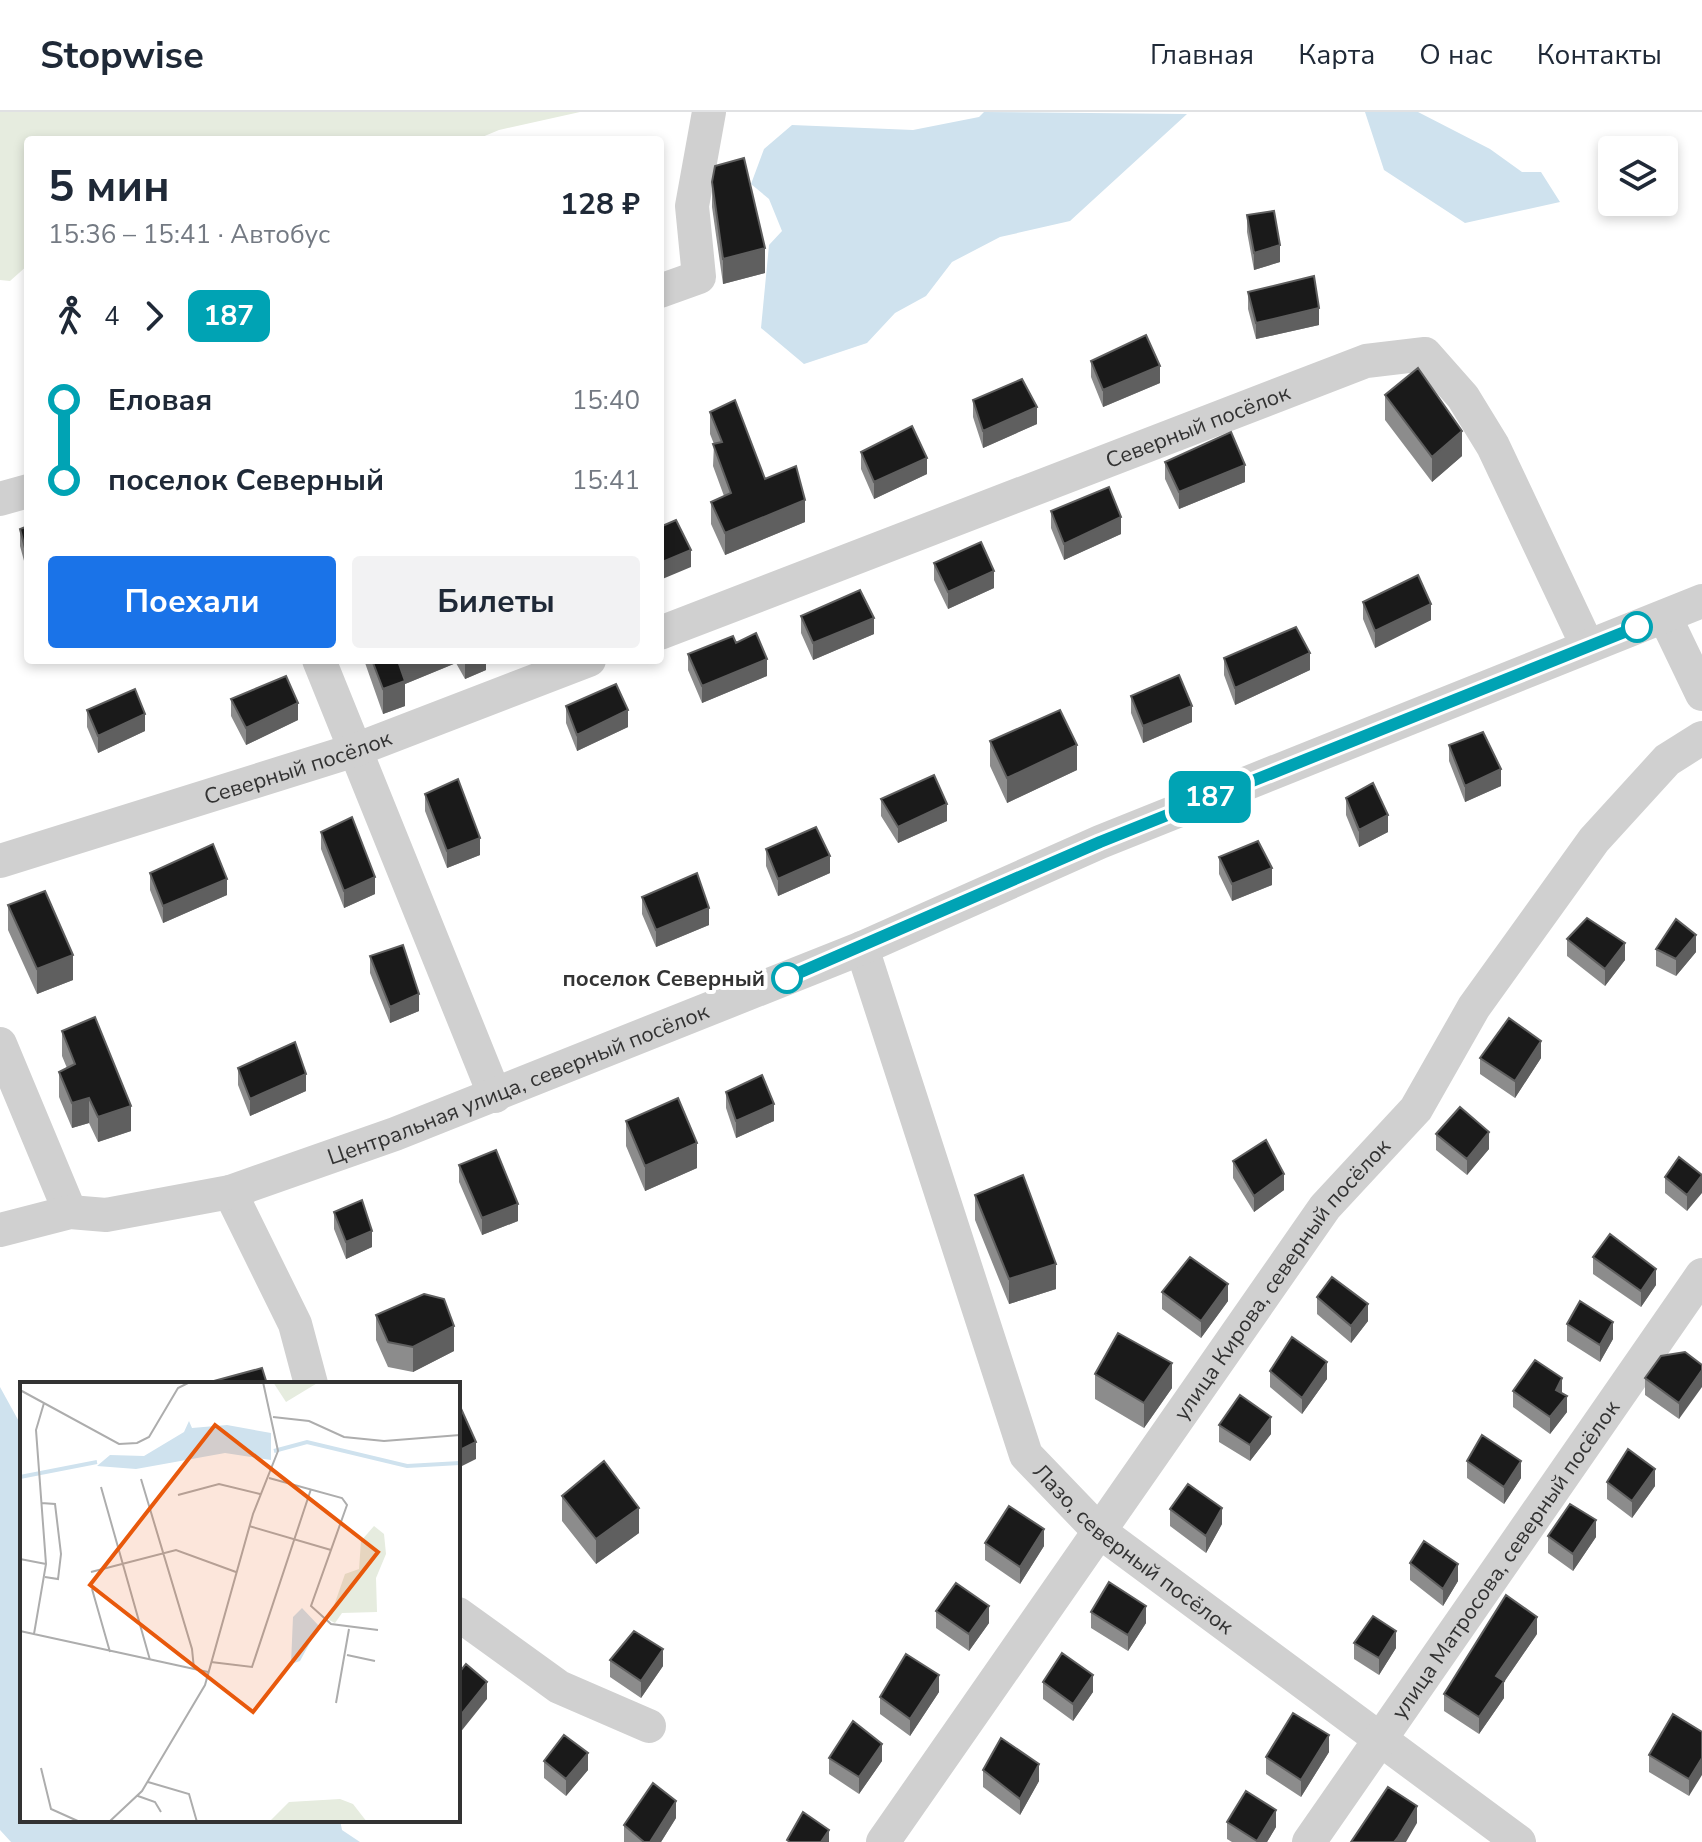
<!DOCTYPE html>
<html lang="ru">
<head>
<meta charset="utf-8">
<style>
	body { margin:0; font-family:"Nunito Sans",sans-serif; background:#f2f2f3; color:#1f2937; height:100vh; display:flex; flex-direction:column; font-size:30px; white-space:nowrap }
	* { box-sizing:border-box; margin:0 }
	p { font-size:26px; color:#747a83 }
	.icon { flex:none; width:44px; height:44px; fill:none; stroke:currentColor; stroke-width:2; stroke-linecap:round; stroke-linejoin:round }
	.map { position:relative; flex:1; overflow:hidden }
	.side { position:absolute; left:24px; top:24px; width:640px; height:528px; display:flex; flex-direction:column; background:#fff; border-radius:8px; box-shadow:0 4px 12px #0003 }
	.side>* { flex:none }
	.badge { padding:0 16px; border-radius:12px; font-size:28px; line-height:52px }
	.controls { position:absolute; left:1598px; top:24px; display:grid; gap:16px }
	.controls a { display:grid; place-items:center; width:80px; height:80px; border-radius:8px; background:#fff; box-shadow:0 4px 12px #0003; font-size:40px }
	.map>.badge { position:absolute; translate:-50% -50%; box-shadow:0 0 0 4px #fff }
	.legs { display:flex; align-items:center; gap:12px; height:88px; padding:0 24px; font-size:26px }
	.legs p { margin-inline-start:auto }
	.overview { display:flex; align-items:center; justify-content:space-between; height:136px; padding:0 24px }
	h1 { font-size:44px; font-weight:700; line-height:60px }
	.cta { display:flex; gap:16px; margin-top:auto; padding:16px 24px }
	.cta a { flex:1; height:92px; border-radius:8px; background:#1a73e8; color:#fff; font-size:32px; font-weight:700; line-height:92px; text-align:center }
	.cta a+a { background:#f2f2f3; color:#1f2937 }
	ul { padding:0 24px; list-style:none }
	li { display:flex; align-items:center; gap:28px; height:80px; font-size:30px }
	li i { display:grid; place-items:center; width:12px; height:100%; margin:0 10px; background:currentColor }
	li i::after { content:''; width:20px; height:20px; margin:-10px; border:6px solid; border-radius:50%; background:#fff }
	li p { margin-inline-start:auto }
	li:first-child i { background:linear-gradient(#0000 50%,currentColor 0) }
	li:last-child i { background:linear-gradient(currentColor 50%,#0000 0) }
	header { display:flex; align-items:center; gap:48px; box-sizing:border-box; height:112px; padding:0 40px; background:#fff; border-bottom:2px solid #e0e1e3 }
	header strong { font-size:38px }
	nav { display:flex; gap:44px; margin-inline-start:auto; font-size:28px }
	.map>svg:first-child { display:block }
	.green { fill:#e6ecdf }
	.water { fill:#cfe2ee }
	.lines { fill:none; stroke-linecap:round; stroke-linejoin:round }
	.minor { stroke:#d0d0d0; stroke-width:34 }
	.wall { fill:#8c8c8c }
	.shaded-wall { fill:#5f5f5f }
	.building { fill:#1a1a1a; stroke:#5f5f5f; stroke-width:2 }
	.line-1-casing { stroke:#fff; stroke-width:18 }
	.line-1 { stroke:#00a3b4; stroke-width:12 }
	.stop-1-dot { fill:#fff; stroke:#00a3b4; stroke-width:4 }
	.labels { text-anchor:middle; stroke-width:8; stroke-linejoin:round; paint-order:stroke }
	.street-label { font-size:22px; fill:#333; stroke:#fff }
	.stop-label { font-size:22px; font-weight:bold; fill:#333; stroke:#fff; text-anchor:end }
	.inset-river { fill:none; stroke:#cfe2ee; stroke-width:4 }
	.inset-road { fill:none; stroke:#adadad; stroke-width:2 }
	.view { fill:#e8590c; fill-opacity:0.15; stroke:#e8590c; stroke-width:4 }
	.inset-edge { fill:none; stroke:#333; stroke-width:4 }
</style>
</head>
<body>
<header>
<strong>Stopwise</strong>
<nav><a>Главная</a><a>Карта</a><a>О нас</a><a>Контакты</a></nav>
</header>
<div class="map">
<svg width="1702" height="1730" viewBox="0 0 1702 1730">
	<rect width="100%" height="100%" fill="#fff"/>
	<path class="green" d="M0,0H580L499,18L475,28H28V153L10,169L0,168Z"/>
	<path class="water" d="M984,0L1187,2L1070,109L1000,125L952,150L926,184L895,201L867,231L804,252L761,216L769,133L782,119L769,87L751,72L764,37L792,13L913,18L979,5Z
		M1365,0H1418L1490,37L1522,60H1541L1560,90L1465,111L1384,58Z
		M0,1275L22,1315V1708H340L342,1718L360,1730H11L0,1718Z"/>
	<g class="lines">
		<g class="minor">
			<path d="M660,179L699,165L692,94L709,0"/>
			<path d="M0,387L28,379"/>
			<path d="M1665,505L1702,582"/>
			<path id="s1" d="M660,521L1366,249L1425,242L1463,285L1493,334L1587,533"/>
			<path d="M319,548L495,984"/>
			<path id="s2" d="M0,749L355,638L589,548"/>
			<path id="s3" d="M862,836L1026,1343L1099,1419L1519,1730"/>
			<path d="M0,932L70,1100"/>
			<path d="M230,1080L295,1212L311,1272"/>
			<path id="s4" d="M0,1118L70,1100L106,1103L230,1080L395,1022L862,836L1100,730L1702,489"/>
			<path d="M458,1502L559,1575L649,1614"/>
			<path id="s5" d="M883,1730L1325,1095L1416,997L1474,895L1594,728L1667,648L1702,626"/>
			<path id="s6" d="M1309,1730L1702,1163"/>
		</g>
	</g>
	<path class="wall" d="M712,70L765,161L723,172L712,95Z
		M1247,103L1280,150L1254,158L1247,120Z
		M1248,180L1319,213L1256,227L1248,197Z
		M1091,249L1160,271L1103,295L1091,265Z
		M1385,283L1462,344L1432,370L1385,308Z
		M973,288L1037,312L983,336L973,305Z
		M710,300L765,367L805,410L725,443L711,412V390L724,384L713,354L714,332L710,322Z
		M861,340L927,362L874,387L861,357Z
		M1165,350L1245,370L1179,397L1165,367Z
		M1051,399L1121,422L1064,448L1051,416Z
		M28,414V460H27L20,434V417Z
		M934,451L994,476L948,497L934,468Z
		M1363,490L1431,508L1375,536L1363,507Z
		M801,504L874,522L813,548L801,521Z
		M736,531L767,564L702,591L688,558V542Z
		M1224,546L1310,558L1235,593L1224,563Z
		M364,548H486V558L465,567L456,551L405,572V594L383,602Z
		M1131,584L1192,610L1143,631L1131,601Z
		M231,587L298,608L246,633L231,604Z
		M566,594L628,615L577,639L566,611Z
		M87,598L145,619L98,641L87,615Z
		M990,629L1077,658L1007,691L990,654Z
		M1449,633L1501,674L1465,690L1449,649Z
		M425,682L480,743L447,756L425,699Z
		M1346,686L1388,720L1359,735L1346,703Z
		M881,687L947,709L898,731L881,704Z
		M321,720L375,782L344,796L321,737Z
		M766,737L830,761L778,784L766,754Z
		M1219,745L1272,773L1232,789L1219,762Z
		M150,761L227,783L163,811L150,778Z
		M642,785L709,813L656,835L642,802Z
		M8,793L73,868L37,882L8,818Z
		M1567,827L1625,848L1605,874L1567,844Z
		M1656,837L1696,840L1676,864L1656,854Z
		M370,844L419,899L390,911L370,861Z
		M62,919L131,1019L98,1030L89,1011L72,1016L59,985V960L67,956L62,944Z
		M1480,946H1541L1515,986L1480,962Z
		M238,956L306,979L250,1004L238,973Z
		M726,980L774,1009L736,1026L726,996Z
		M626,1009L697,1056L645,1079L626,1034Z
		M1436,1022L1489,1037L1467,1063L1436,1038Z
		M1233,1049L1284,1078L1254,1100L1233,1066Z
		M459,1053L518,1109L482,1123L459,1070Z
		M1702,1063L1687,1099L1665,1081V1065Z
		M975,1083L1056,1177L1009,1192L975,1108Z
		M334,1100L372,1135L346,1147L334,1117Z
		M1593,1145L1656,1173L1641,1195L1593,1162Z
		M1162,1180L1228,1189L1201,1226L1162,1197Z
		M1317,1185L1368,1209L1351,1231L1317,1202Z
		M376,1203L454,1239L413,1260L388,1255L376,1228Z
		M1567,1212L1613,1227L1600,1250L1567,1229Z
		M1702,1253L1679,1307L1645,1283V1266Z
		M1270,1259L1327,1267L1302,1302L1270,1275Z
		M1095,1262L1172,1276L1144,1316L1095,1287Z
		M1513,1279L1567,1300L1550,1322L1513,1295Z
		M1219,1313L1271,1322L1250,1349L1219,1330Z
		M1467,1349L1521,1366L1504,1392L1467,1366Z
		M1607,1370L1655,1374L1632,1406L1607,1387Z
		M562,1384L639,1421L596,1452L562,1409Z
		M1170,1397L1222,1412L1206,1441L1170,1414Z
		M1548,1424L1596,1425L1573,1459L1548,1441Z
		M985,1431L1044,1434L1020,1472L985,1448Z
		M1410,1451L1458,1469L1443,1494L1410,1468Z
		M936,1499L989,1511L969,1539L936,1516Z
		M1091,1500L1146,1511L1128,1539L1091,1516Z
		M1537,1522L1504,1570V1586L1479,1622L1444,1599V1582Z
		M1354,1531L1396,1536L1379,1563L1354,1547Z
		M610,1548L663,1554L641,1586L610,1565Z
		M1043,1570L1093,1580L1073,1609L1043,1587Z
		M939,1580L910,1624L880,1602V1585Z
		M1702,1620L1689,1684L1649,1660V1643Z
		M1329,1640L1301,1685L1266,1662V1645Z
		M829,1646L882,1649L859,1682L829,1662Z
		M544,1649L588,1658L566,1684L544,1666Z
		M983,1658L1039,1669L1020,1703L983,1675Z
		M676,1706L661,1730H624V1713Z
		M1227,1710L1276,1715L1267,1730H1232L1227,1727Z"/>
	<path class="shaded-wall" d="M1280,133V150L1254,158V141Z
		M765,136V161L723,172V147Z
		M1319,196V213L1256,227V211Z
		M1160,254V271L1103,295V278Z
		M1037,295V312L983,336V319Z
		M1462,319V344L1432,370V345Z
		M927,346V362L874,387V370Z
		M1245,353V370L1179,397V380Z
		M805,388V410L725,443V421Z
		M1121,405V422L1064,448V432Z
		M691,438V455L660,468V451Z
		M994,459V476L948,497V480Z
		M1431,492V508L1375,536V519Z
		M874,506V522L813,548V531Z
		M1310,541V558L1235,593V576Z
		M767,547V564L702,591V574Z
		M401,548H456V551L405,572V594L383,602V577L398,549Z
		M465,548H486V558L465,567Z
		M298,591V608L246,633V616Z
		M1192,594V610L1143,631V614Z
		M628,598V615L577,639V623Z
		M145,602V619L98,641V624Z
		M1077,633V658L1007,691V666Z
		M1501,657V674L1465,690V674Z
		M947,692V709L898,731V715Z
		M1388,703V720L1359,735V718Z
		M480,726V743L447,756V739Z
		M830,744V761L778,784V767Z
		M1272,756V773L1232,789V772Z
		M375,765V782L344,796V779Z
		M227,767V783L163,811V794Z
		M709,796V813L656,835V818Z
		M1696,823V840L1676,864V847Z
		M1625,831V848L1605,874V857Z
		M73,843V868L37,882V857Z
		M419,882V899L390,911V895Z
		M1541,929V946L1515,986V969Z
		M306,962V979L250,1004V987Z
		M89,986V1011L72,1016V991Z
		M774,992V1009L736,1026V1009Z
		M131,994V1019L98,1030V1005Z
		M1489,1020V1037L1467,1063V1047Z
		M697,1031V1056L645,1079V1054Z
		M1284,1062V1078L1254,1100V1084Z
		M1702,1064V1081L1687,1099V1083Z
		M518,1092V1109L482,1123V1106Z
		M372,1119V1135L346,1147V1130Z
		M1056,1152V1177L1009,1192V1167Z
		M1656,1157V1173L1641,1195V1179Z
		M1228,1172V1189L1201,1226V1209Z
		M1368,1192V1209L1351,1231V1214Z
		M1613,1210V1227L1600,1250V1233Z
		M454,1214V1239L413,1260V1235Z
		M1327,1250V1267L1302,1302V1286Z
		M1172,1251V1276L1144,1316V1291Z
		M1702,1258V1275L1679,1307V1291Z
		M1562,1266V1283L1556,1278Z
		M1567,1284V1300L1550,1322V1305Z
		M1271,1305V1322L1250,1349V1333Z
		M476,1330V1347L458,1356V1339Z
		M1521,1349V1366L1504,1392V1375Z
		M1655,1357V1374L1632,1406V1389Z
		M639,1396V1421L596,1452V1427Z
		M1222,1396V1412L1206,1441V1424Z
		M1596,1408V1425L1573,1459V1442Z
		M1044,1417V1434L1020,1472V1455Z
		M1458,1452V1469L1443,1494V1477Z
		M989,1494V1511L969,1539V1522Z
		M1146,1494V1511L1128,1539V1523Z
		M1537,1505V1522L1504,1570V1586L1479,1622V1605L1496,1564Z
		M1396,1519V1536L1379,1563V1546Z
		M663,1537V1554L641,1586V1569Z
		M939,1563V1580L910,1624V1607Z
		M1093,1563V1580L1073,1609V1592Z
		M487,1570V1587L459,1622V1605Z
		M1329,1623V1640L1301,1685V1668Z
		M882,1632V1649L859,1682V1665Z
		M588,1641V1658L566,1684V1667Z
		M1702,1646V1663L1689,1684V1667Z
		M1039,1652V1669L1020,1703V1687Z
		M676,1689V1706L661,1730H650Z
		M1417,1694V1711L1406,1730H1394Z
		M1276,1698V1715L1267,1730H1257Z
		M829,1718V1730H821Z"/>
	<path class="building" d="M744,46L765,136L723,147L712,70L715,54Z
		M1274,99L1280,133L1254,141L1247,103Z
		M1314,164L1319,196L1256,211L1248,180Z
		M1146,223L1160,254L1103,278L1091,249Z
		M1418,256L1462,319L1432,345L1385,283Z
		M1022,267L1037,295L983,319L973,288Z
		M735,288L765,367L796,354L805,388L725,421L711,390L731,381L713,332L722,330L710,300Z
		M912,314L927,346L874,370L861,340Z
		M1231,320L1245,353L1179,380L1165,350Z
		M1109,375L1121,405L1064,432L1051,399Z
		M676,408L691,438L660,451V415Z
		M28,414V443L27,444L20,417Z
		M981,430L994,459L948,480L934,451Z
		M1418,463L1431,492L1375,519L1363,490Z
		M860,478L874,506L813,531L801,504Z
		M1296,515L1310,541L1235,576L1224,546Z
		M756,521L767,547L702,574L688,542L733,524L736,531Z
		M372,548H401L398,549L405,569L383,577Z
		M1179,563L1192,594L1143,614L1131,584Z
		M286,564L298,591L246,616L231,587Z
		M616,572L628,598L577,623L566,594Z
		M135,577L145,602L98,624L87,598Z
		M1060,598L1077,633L1007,666L990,629Z
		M1483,620L1501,657L1465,674L1449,633Z
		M934,663L947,692L898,715L881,687Z
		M458,667L480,726L447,739L425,682Z
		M1373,671L1388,703L1359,718L1346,686Z
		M352,705L375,765L344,779L321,720Z
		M816,715L830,744L778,767L766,737Z
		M1258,729L1272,756L1232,772L1219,745Z
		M213,732L227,767L163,794L150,761Z
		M697,761L709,796L656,818L642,785Z
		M45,779L73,843L37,857L8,793Z
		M1587,806L1625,831L1605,857L1567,827Z
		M1676,807L1696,823L1676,847L1656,837Z
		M403,833L419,882L390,895L370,844Z
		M95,905L131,994L98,1005L89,986L72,991L59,960L75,952L62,919Z
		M1509,906L1541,929L1515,969L1480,946Z
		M295,930L306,962L250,987L238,956Z
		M762,963L774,992L736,1009L726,980Z
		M678,986L697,1031L645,1054L626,1009Z
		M1460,995L1489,1020L1467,1047L1436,1022Z
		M1266,1028L1284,1062L1254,1084L1233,1049Z
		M496,1038L518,1092L482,1106L459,1053Z
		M1679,1045L1702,1063L1687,1083L1665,1065Z
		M1023,1063L1056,1152L1009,1167L975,1083Z
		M362,1088L372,1119L346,1130L334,1100Z
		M1610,1122L1656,1157L1641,1179L1593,1145Z
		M1190,1145L1228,1172L1201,1209L1162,1180Z
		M1332,1165L1368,1192L1351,1214L1317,1185Z
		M424,1182L444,1187L454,1214L413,1235L388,1230L376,1203Z
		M1580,1189L1613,1210L1600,1233L1567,1212Z
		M1118,1221L1172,1251L1144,1291L1095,1262Z
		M1292,1225L1327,1250L1302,1286L1270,1259Z
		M1685,1240L1702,1253V1258L1679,1291L1645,1266L1661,1244Z
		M1535,1248L1562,1266L1556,1278L1567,1284L1550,1305L1513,1279Z
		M262,1256L267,1272H215L214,1269Z
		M1240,1283L1271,1305L1250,1333L1219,1313Z
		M458,1290L476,1330L458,1339Z
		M1482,1323L1521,1349L1504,1375L1467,1349Z
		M1628,1337L1655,1357L1632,1389L1607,1370Z
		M604,1349L639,1396L596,1427L562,1384Z
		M1188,1372L1222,1396L1206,1424L1170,1397Z
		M1570,1392L1596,1408L1573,1442L1548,1424Z
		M1009,1394L1044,1417L1020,1455L985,1431Z
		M1424,1429L1458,1452L1443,1477L1410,1451Z
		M1109,1470L1146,1494L1128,1523L1091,1500Z
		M956,1471L989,1494L969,1522L936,1499Z
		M1506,1483L1537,1505L1496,1564L1504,1569L1479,1605L1444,1582Z
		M1373,1504L1396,1519L1379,1546L1354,1531Z
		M634,1519L663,1537L641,1569L610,1548Z
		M1062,1541L1093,1563L1073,1592L1043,1570Z
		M906,1542L939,1563L910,1607L880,1585Z
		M466,1552L487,1570L459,1605L458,1562Z
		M1293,1601L1329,1623L1301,1668L1266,1645Z
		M1673,1602L1702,1620V1646L1689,1667L1649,1643Z
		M853,1609L882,1632L859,1665L829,1646Z
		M564,1623L588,1641L566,1667L544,1649Z
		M1001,1626L1039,1652L1020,1687L983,1658Z
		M653,1671L676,1689L650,1730H644L624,1713Z
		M1388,1675L1417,1694L1398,1725L1394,1730H1351Z
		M1246,1679L1276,1698L1257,1729L1227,1710Z
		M803,1700L829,1718L821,1730H790L787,1728Z"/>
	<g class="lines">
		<defs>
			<path id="line-1" d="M787,866L1100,730L1637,515"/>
		</defs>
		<use href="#line-1" class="line-1-casing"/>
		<use href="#line-1" class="line-1"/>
	</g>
	<g class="stop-1-dot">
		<circle cx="1637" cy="515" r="14"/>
		<circle cx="787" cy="866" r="14"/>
	</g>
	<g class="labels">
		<g class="street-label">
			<text dy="8" stroke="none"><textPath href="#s1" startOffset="576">Северный посёлок</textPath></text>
			<text dy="8" stroke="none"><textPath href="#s2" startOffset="312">Северный посёлок</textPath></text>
			<text dy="8" stroke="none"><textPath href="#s4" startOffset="542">Центральная улица, северный посёлок</textPath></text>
			<text dy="8" stroke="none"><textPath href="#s5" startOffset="690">улица Кирова, северный посёлок</textPath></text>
			<text dy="8" stroke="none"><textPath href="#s3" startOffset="676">Лазо, северный посёлок</textPath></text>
			<text dy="8" stroke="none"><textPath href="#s6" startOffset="344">улица Матросова, северный посёлок</textPath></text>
		</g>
		<g class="stop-label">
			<text x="765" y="874">поселок Северный</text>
		</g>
	</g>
	<g transform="translate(20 1270)">
		<rect width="440" height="440" fill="#fff"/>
		<path d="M253,0H299L266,20ZM354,144L364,152L366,172L356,196L357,230L322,231L315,241L309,238L325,192L339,187L341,159ZM320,417L333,422L347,440H249L269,420Z" fill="#e6ecdf"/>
		<path d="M169,39L172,46L207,43L251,51V78L205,71L116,87L77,84L90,73L124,74L164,50ZM282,226L299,244L280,279L271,282L273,235Z" fill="#cfe2ee"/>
		<path class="inset-river" d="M254,69L287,60L387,84L440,81M0,95L77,80"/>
		<path class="inset-road" d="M0,8L99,62L117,61L129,55L158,6L170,0M253,35L289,39L324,55L364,59L440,53M249,96L322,116L327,123L291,224L311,242L358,248M121,97L172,267L174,287M81,105L130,278M158,113L199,102L240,112M21,121L35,122L41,172L38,197L25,195M229,144L311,168M0,177L26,182M71,190L156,168L216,190M72,207L90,270M0,249L188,290M14,252L26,182L16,48L24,21M327,273L355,279M191,280L232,285L291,107M316,321L329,247M21,386L31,427L60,440M128,400L169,412L177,440M118,414L135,420L141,430M89,440L122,409L185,303L233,132L258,69L243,0"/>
		<path class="view" d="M195,43L358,170L233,330L70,203Z"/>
		<rect width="440" height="440" class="inset-edge"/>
	</g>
</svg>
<div class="controls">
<a><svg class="icon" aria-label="layers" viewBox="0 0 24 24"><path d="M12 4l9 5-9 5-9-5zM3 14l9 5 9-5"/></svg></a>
</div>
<b class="badge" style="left:1210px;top:685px;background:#00a3b4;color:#fff">187</b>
<section class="side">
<div class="overview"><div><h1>5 мин</h1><p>15:36 – 15:41 · Автобус</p></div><b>128 ₽</b></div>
<div class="legs"><svg class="icon" aria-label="walk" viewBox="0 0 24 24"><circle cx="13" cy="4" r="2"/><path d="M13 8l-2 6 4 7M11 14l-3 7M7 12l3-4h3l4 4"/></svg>4<svg class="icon" aria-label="forward" viewBox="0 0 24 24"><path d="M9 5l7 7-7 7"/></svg><b class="badge" style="background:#00a3b4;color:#fff">187</b></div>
<ul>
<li><i style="color:#00a3b4"></i><b>Еловая</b><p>15:40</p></li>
<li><i style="color:#00a3b4"></i><b>поселок Северный</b><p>15:41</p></li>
</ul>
<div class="cta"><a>Поехали</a><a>Билеты</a></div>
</section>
</div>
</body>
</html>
